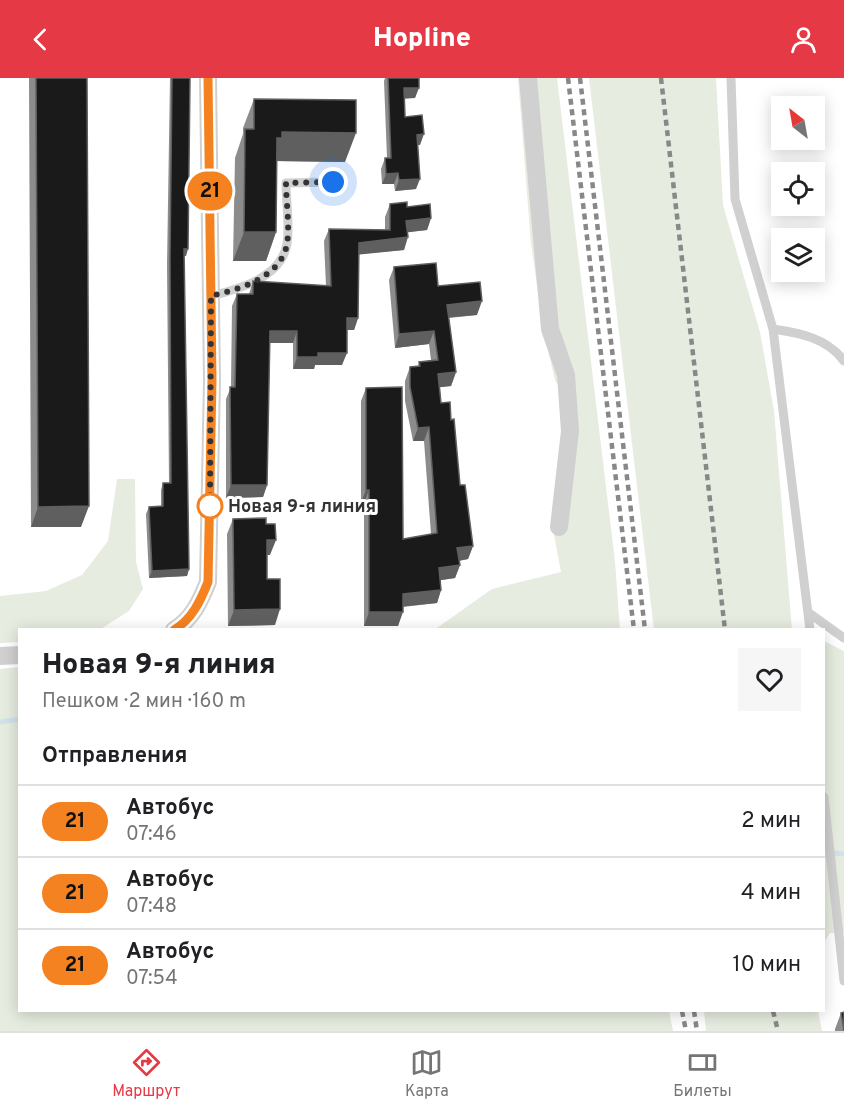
<!DOCTYPE html>
<html lang="ru">
<head>
<meta charset="utf-8">
<style>
	body { margin:0; font-family:Overpass,sans-serif; background:#f6f6f6; color:#202124; height:100vh; display:flex; flex-direction:column; font-size:22px; white-space:nowrap }
	* { box-sizing:border-box; margin:0 }
	p { font-size:20px; color:#757577 }
	.icon { flex:none; width:33px; height:33px; fill:none; stroke:currentColor; stroke-width:2; stroke-linecap:round; stroke-linejoin:round }
	.map { position:relative; flex:1; overflow:hidden }
	.sheet { position:absolute; left:18px; top:550px; width:807px; height:384px; display:flex; flex-direction:column; background:#fff; border-radius:0px; box-shadow:0 3px 15px #0003 }
	.sheet>* { flex:none }
	.badge { padding:0 12px; border-radius:20px; font-size:21px; line-height:39px }
	.needle { width:39px; rotate:329deg }
	.controls { position:absolute; left:771px; top:18px; display:grid; gap:12px }
	.controls a { display:grid; place-items:center; width:54px; height:54px; border-radius:0px; background:#fff; box-shadow:0 3px 15px #0003; font-size:30px }
	.you { position:absolute; width:30px; height:30px; margin:-15px; border:4px solid #fff; border-radius:50%; background:#1a73e8; box-shadow:0 0 0 9px #1a73e833 }
	.map>.badge { position:absolute; translate:-50% -50%; box-shadow:0 0 0 3px #fff }
	h2 { padding:0 24px; font-size:22px; line-height:54px }
	.round { display:grid; place-items:center; flex:none; width:63px; height:63px; border-radius:0px; background:#f6f6f6 }
	.headline { display:flex; align-items:center; justify-content:space-between; height:102px; padding:0 24px }
	h1 { font-size:28px; font-weight:800; line-height:45px }
	ul { padding:0; list-style:none }
	li { display:flex; align-items:center; gap:18px; height:72px; padding:0 24px; border-top:2px solid #e0e0e0 }
	li div { flex:1 }
	li b { display:block; font-size:22px }
	li em { font-style:normal }
	li .badge { min-width:66px; font-weight:700; text-align:center }
	header { display:flex; justify-content:space-between; align-items:center; height:78px; padding:0 24px; background:#e63946; color:#fff; font-size:27px; font-weight:800 }
	.tab-bar { display:flex; justify-content:space-around; align-items:center; height:84px; border-top:2px solid #e0e0e0; background:#fff; font-size:16px; color:#757577 }
	.tab-bar a { display:grid; justify-items:center; gap:3px }
	.tab-bar .active { color:#e63946 }
	.map>svg:first-child { display:block }
	.green { fill:#e6ecdf }
	.lines { fill:none; stroke-linecap:round; stroke-linejoin:round }
	.stream { stroke:#cfe2ee; stroke-width:5 }
	.lane { stroke:#d0d0d0; stroke-width:9 }
	.street { stroke:#d0d0d0; stroke-width:18 }
	.rail { stroke:#888; stroke-width:4.5; stroke-dasharray:6 4.5; stroke-linecap:butt }
	.wall { fill:#8c8c8c }
	.shaded-wall { fill:#5f5f5f }
	.building { fill:#1a1a1a; stroke:#5f5f5f; stroke-width:1.5 }
	.line-casing { stroke:#fff; stroke-width:14 }
	.line { stroke:#f58220; stroke-width:9 }
	.walk { stroke:#333; stroke-width:6; stroke-dasharray:0 10.8 }
	.stop-dot { fill:#fff; stroke:#f58220; stroke-width:3 }
	.labels { text-anchor:middle; stroke-width:6; stroke-linejoin:round; paint-order:stroke }
	.stop-label { font-size:18px; font-weight:bold; fill:#333; stroke:#fff; text-anchor:start }
</style>
</head>
<body>
<header><svg class="icon" aria-label="back" viewBox="0 0 24 24"><path d="M15 5l-7 7 7 7"/></svg>Hopline<svg class="icon" aria-label="person" viewBox="0 0 24 24"><circle cx="12" cy="8" r="4"/><path d="M4 21q1-7 8-7t8 7"/></svg></header>
<div class="map">
<svg width="844" height="953" viewBox="0 0 844 953">
	<rect width="100%" height="100%" fill="#fff"/>
	<path class="green" d="M518,0H557L615,484L620,552H434L492,511L561,494L553,451L563,355L560,310L555,302L544,255L531,166Z
		M589,0H716L723,127L760,254L774,333L792,552H654Z
		M117,401H135L136,484L143,511L129,533L99,552H20L19,564L0,565V518L46,513L82,497L108,463Z
		M824,563L844,573V855H830L824,864Z
		M19,589L20,933H669L673,953H0V591Z
		M704,933H818L822,953H706Z"/>
	<g class="lines">
		<path class="stream" d="M0,644L20,641
			M824,774L844,776"/>
		<path class="lane" d="M731,0L735,121L773,251L810,552
			M211,218C239,211 281,200 287,166C290,147 286,124 286,105L333,104
			M773,251C800,255 827,260 844,283
			M809,535L844,560
			M824,719L844,903"/>
		<path class="street" d="M528,0L550,251L566,297L570,353L559,449
			M174,552C192,541 200,524 208,504L212,302L208,0
			M0,578L20,577"/>
		<path class="rail" d="M568,0L634,552
			M580,0L645,552
			M661,0L725,552
			M682,933L686,953
			M694,933L697,953
			M773,933L778,953"/>
	</g>
	<path class="wall" d="M29,0H87L81,449H31Z
		M170,0H190L186,178H184L189,491L187,498L149,500L146,436L149,429L161,428V412L163,405H169L167,187Z
		M385,0H419L415,20H404L405,39L420,67H418L416,111L395,113L394,106H382L381,91L385,80H387L384,3Z
		M254,21L345,84L277,83L276,154L266,183H233L235,80L243,56V50Z
		M390,126L407,129L431,140L427,152L408,154L404,172L359,176L358,240L354,252H347L342,287H315L314,291H293V265H270L267,407L263,419L226,420V321L231,309L232,228L237,216H249L253,203L326,208L324,163L329,151L385,152V139Z
		M394,189L438,208L477,237L449,240L456,294L451,308L440,309L441,325L451,342L460,407L473,468L468,481L459,483L460,487L455,500L441,502V512L437,525L403,529L398,548H364V425H361V323L366,310L403,461L431,456L424,363H413L405,323V303L410,289L418,288L419,284L431,282L429,266L395,270L389,202Z
		M233,441L266,446L270,477H267V501L275,547L228,548L227,456Z
		M841,935L844,953H835V951Z"/>
	<path class="shaded-wall" d="M404,10H419L415,20L400,21Z
		M282,54L356,55L345,84L273,83L277,60Z
		M424,56L420,67H413L417,57Z
		M398,95L394,106H382L386,96Z
		M420,101L416,111L395,113L399,102Z
		M431,140L427,152L402,155L406,143Z
		M244,154H276L266,183H233Z
		M408,159L404,172L355,177L359,165Z
		M184,171H188L186,178H182Z
		M482,223L477,237L442,240L447,227Z
		M347,240H358L354,252H343Z
		M270,253H297L293,265H265Z
		M434,253L429,266L395,270L399,256Z
		M318,275H347L342,287H315L314,291H293L297,279Z
		M456,294L451,308L433,310L438,296Z
		M429,349L424,363H413L418,350Z
		M231,407H267L263,419L226,420Z
		M366,412H369L364,425H361Z
		M89,428L81,449H31L38,429Z
		M267,462H276L270,477H261Z
		M473,468L468,481L452,484L457,470Z
		M460,487L455,500L435,503L439,490Z
		M189,491L187,498L149,500L152,493Z
		M441,512L437,525L398,529L403,516Z
		M280,531L275,547L228,548L234,532Z
		M369,534H403L398,548H364Z"/>
	<path class="building" d="M36,0H87L89,428L38,429Z
		M172,0H190L188,171H184L189,491L152,493L149,429L163,428V405H171L170,180Z
		M388,0H419V10H404L405,39L422,37L424,56L417,57L420,101L399,102L398,95L386,96L385,80H391Z
		M254,21L356,22V55L282,54V60H277L276,154H244L245,51H254Z
		M407,124V129L430,126L431,140L406,143L408,159L359,165L358,240H347V275H318V279H297V253H270L267,407H231L230,309H235L237,216H253V203L331,208L329,151L390,152V126Z
		M436,185L438,208L480,204L482,223L447,227L456,294L438,296L441,325L450,324L451,342L454,341L460,407H465L473,468L457,470L460,487L439,490L441,512L403,516V534H369V412H366V310L402,309L403,461L437,455L429,349L418,350L410,309V289L420,288L419,284L438,282L434,253L399,256L394,189Z
		M266,440V446H275L276,462H267V501H280V531L234,532L233,441Z
		M844,934V953L841,935Z"/>
	<g class="lines">
		<defs>
			<path id="line" d="M174,552C192,541 200,524 208,504L212,302L208,0"/>
		</defs>
		<use href="#line" class="line-casing"/>
		<use href="#line" class="line"/>
		<path class="walk" d="M210,428L211,218C239,211 281,200 287,166C290,147 286,124 286,105L333,104"/>
	</g>
	<circle class="stop-dot" cx="210" cy="428" r="12"/>
	<g class="labels">
		<g class="stop-label">
			<text x="228" y="434">Новая 9-я линия</text>
		</g>
	</g>
</svg>
<div class="controls">
<a><svg class="needle" viewBox="-14 -14 28 28"><path d="M0-13l5 13h-10z" fill="#e53935"/><path d="M0 13l5-13h-10z" fill="#757577"/></svg></a>
<a><svg class="icon" aria-label="locate" viewBox="0 0 24 24"><circle cx="12" cy="12" r="6"/><path d="M12 2v4M12 18v4M2 12h4M18 12h4"/></svg></a>
<a><svg class="icon" aria-label="layers" viewBox="0 0 24 24"><path d="M12 4l9 5-9 5-9-5zM3 14l9 5 9-5"/></svg></a>
</div>
<div class="you" style="left:333px;top:104px"></div>
<b class="badge" style="left:210px;top:113px;background:#f58220;color:#111">21</b>
<section class="sheet">
<div class="headline"><div><h1>Новая 9-я линия</h1><p>Пешком · 2 мин · 160 m</p></div><a class="round"><svg class="icon" aria-label="heart" viewBox="0 0 24 24"><path d="M12 20l-8-8c-3-5 5-10 8-4 3-6 11-1 8 4z"/></svg></a></div>
<h2>Отправления</h2>
<ul>
<li><span class="badge" style="background:#f58220;color:#111">21</span><div><b>Автобус</b><p>07:46</p></div><em>2 мин</em></li>
<li><span class="badge" style="background:#f58220;color:#111">21</span><div><b>Автобус</b><p>07:48</p></div><em>4 мин</em></li>
<li><span class="badge" style="background:#f58220;color:#111">21</span><div><b>Автобус</b><p>07:54</p></div><em>10 мин</em></li>
</ul>
</section>
</div>
<nav class="tab-bar">
<a class="active"><svg class="icon" aria-label="directions" viewBox="0 0 24 24"><path d="M12 3l9 9-9 9-9-9zM9 14v-3h6M13 9l2 2-2 2"/></svg>Маршрут</a>
<a><svg class="icon" aria-label="map" viewBox="0 0 24 24"><path d="M3 6l6-2 6 2 6-2v14l-6 2-6-2-6 2zM9 4v14M15 6v14"/></svg>Карта</a>
<a><svg class="icon" aria-label="tickets" viewBox="0 0 24 24"><path d="M3 7h18v10H3zM15 7v10"/></svg>Билеты</a>
</nav>
</body>
</html>
